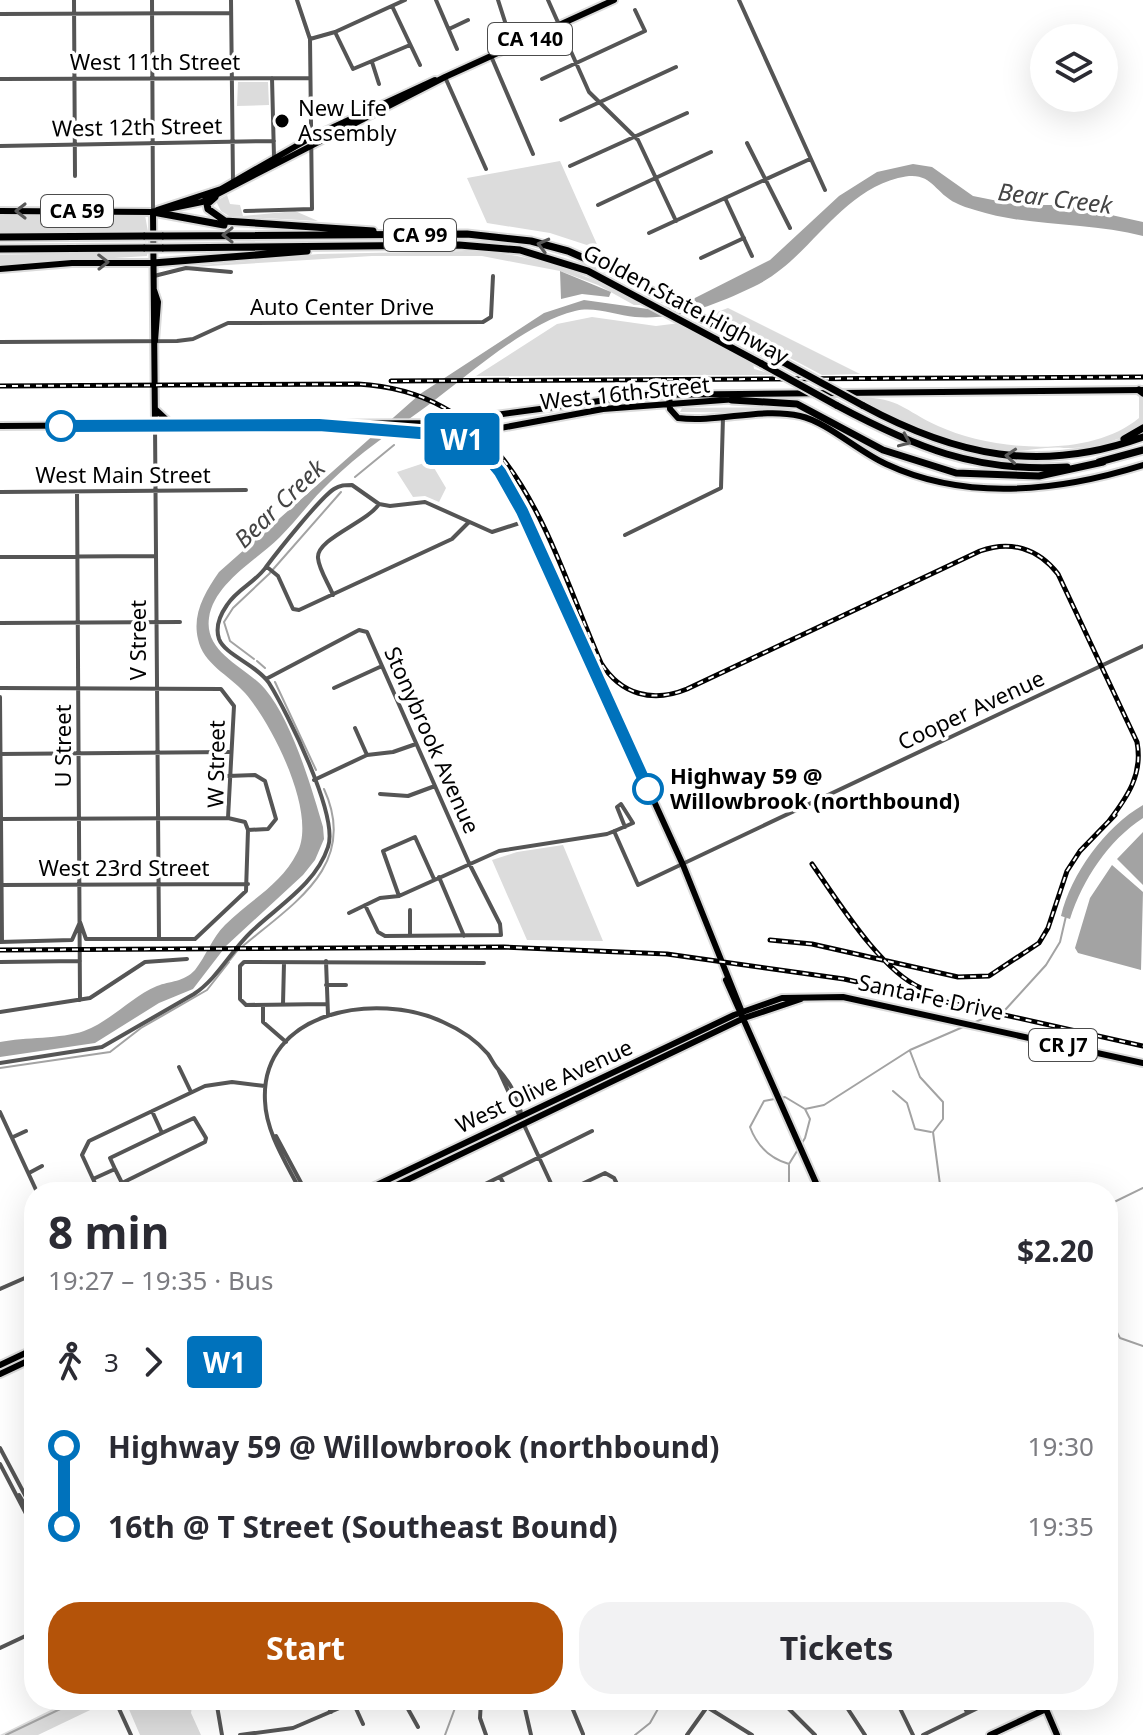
<!DOCTYPE html>
<html lang="en">
<head>
<meta charset="utf-8">
<style>
	body { margin:0; font-family:"Noto Sans",sans-serif; background:#f2f2f3; color:#2b2b33; height:100vh; display:flex; flex-direction:column; font-size:30px; white-space:nowrap }
	* { box-sizing:border-box; margin:0 }
	p { font-size:26px; color:#7c7c81 }
	.icon { flex:none; width:44px; height:44px; fill:none; stroke:currentColor; stroke-width:2; stroke-linecap:round; stroke-linejoin:round }
	.map { position:relative; flex:1; overflow:hidden }
	.sheet { position:absolute; left:24px; top:1182px; width:1094px; height:528px; display:flex; flex-direction:column; background:#fff; border-radius:32px; box-shadow:0 8px 32px #0002 }
	.sheet>* { flex:none }
	.badge { padding:0 16px; border-radius:6px; font-size:28px; line-height:52px }
	.tools { position:absolute; left:1030px; top:24px; display:grid; gap:16px }
	.tools a { display:grid; place-items:center; width:88px; height:88px; border-radius:50%; background:#fff; box-shadow:0 8px 32px #0002; font-size:40px }
	.map>.badge { position:absolute; translate:-50% -50%; box-shadow:0 0 0 4px #fff }
	.legs { display:flex; align-items:center; gap:12px; height:88px; padding:0 24px; font-size:26px }
	.legs p { margin-inline-start:auto }
	.head { display:flex; align-items:center; justify-content:space-between; height:136px; padding:0 24px }
	h1 { font-size:44px; font-weight:700; line-height:60px }
	.primary-button { display:flex; gap:16px; margin-top:auto; padding:16px 24px }
	.primary-button a { flex:1; height:92px; border-radius:32px; background:#b45309; color:#fff; font-size:32px; font-weight:700; line-height:92px; text-align:center }
	.primary-button a+a { background:#f2f2f3; color:#2b2b33 }
	ul { padding:0 24px; list-style:none }
	li { display:flex; align-items:center; gap:28px; height:80px; font-size:30px }
	li i { display:grid; place-items:center; width:12px; height:100%; margin:0 10px; background:currentColor }
	li i::after { content:''; width:20px; height:20px; margin:-10px; border:6px solid; border-radius:50%; background:#fff }
	li p { margin-inline-start:auto }
	li:first-child i { background:linear-gradient(#0000 50%,currentColor 0) }
	li:last-child i { background:linear-gradient(currentColor 50%,#0000 0) }
	.map>svg:first-child { display:block }
	.green { fill:#dcdcdc }
	.water { fill:#a3a3a3 }
	.lines { fill:none; stroke-linecap:round; stroke-linejoin:round }
	.stream { stroke:#a3a3a3; stroke-width:2 }
	.major-casing { stroke:#dbdbdb; stroke-width:10 }
	.highway-casing { stroke:#dbdbdb; stroke-width:11 }
	.minor { stroke:#555; stroke-width:4 }
	.major { stroke:#000; stroke-width:6 }
	.highway { stroke:#000; stroke-width:7 }
	.rail-casing { stroke:#000; stroke-width:5 }
	.rail { stroke:#fff; stroke-width:2; stroke-dasharray:6; stroke-linecap:butt }
	.highway-bridge-casing { stroke:#dbdbdb; stroke-width:11; stroke-linecap:butt }
	.highway-bridge { stroke:#000; stroke-width:7 }
	.oneway { stroke:#595959 }
	.line-1-casing { stroke:#fff; stroke-width:18 }
	.line-1 { stroke:#0072bc; stroke-width:12 }
	.poi-dot { fill:#000; stroke:#fff; stroke-width:3 }
	.stop-1-dot { fill:#fff; stroke:#0072bc; stroke-width:4 }
	.labels { text-anchor:middle; stroke-width:7; stroke-linejoin:round; paint-order:stroke }
	.shield { fill:#fff; stroke:#4c4c4c; stroke-width:2 }
	.shield-label { font-size:20px; font-weight:bold; fill:#000 }
	.street-label { font-size:22px; fill:#000; stroke:#fff }
	.poi-label { font-size:22px; fill:#000; stroke:#fff; text-anchor:start }
	.stop-label { font-size:22px; font-weight:bold; fill:#000; stroke:#fff; text-anchor:start }
	.water-label { font-size:24px; font-style:italic; fill:#444; stroke:#fff }
</style>
</head>
<body>
<div class="map">
<svg width="1143" height="1735" viewBox="0 0 1143 1735">
	<rect width="100%" height="100%" fill="#fff"/>
	<path class="green" d="M268,82L269,105L237,106L238,82Z
		M560,161L564,170L599,249L550,233L487,223L467,178Z
		M227,195L230,204L240,205L243,216L295,211L318,221L229,216L221,211L216,201Z
		M0,215H145L148,232H0Z
		M148,251L147,256L0,265V255Z
		M466,251C533,252 588,275 647,305H634L598,285L560,271L482,256H372L161,269L318,254Z
		M728,308L860,374L822,375L709,315Z
		M592,317L656,326L680,323L753,363L754,369L776,375L476,376L557,324Z
		M1139,395L1143,397V424C1125,442 1085,449 1064,448C1045,446 1027,452 1008,451C955,447 904,425 859,397C901,398 903,410 938,426C993,451 1090,459 1139,418Z
		M781,407L807,413L680,412L682,408Z
		M430,461L446,488L439,502L425,496L413,497L397,472Z
		M563,845L603,941L527,940L492,860L517,852Z
		M71,1700L109,1701L38,1735H0Z
		M125,1700H193L191,1713L201,1735H140Z"/>
	<path class="water" d="M913,164L932,167L973,196L1018,205H1066L1143,222V236C1089,222 1027,227 975,210C969,208 961,206 956,203C932,191 932,169 898,178C835,195 809,261 753,287C715,305 678,320 635,317C616,315 594,306 575,311C525,323 468,376 427,406C394,430 359,453 330,482C312,499 297,520 280,537C257,560 214,583 209,618C204,653 246,667 265,689C292,721 311,786 323,827L324,839L315,860L303,875L226,946L193,989L159,1003L95,1043L0,1057V1042C25,1037 61,1039 84,1031C111,1021 131,997 157,986C170,981 184,982 195,970C206,956 212,938 225,925C250,900 281,885 297,853C318,814 272,724 245,693C229,675 203,664 198,639C192,614 205,592 219,572L420,394L544,313L584,300L648,309L689,301L770,260L839,196L877,172Z
		M560,271L611,292L609,297L582,294L561,299Z
		M1143,805V818C1108,841 1083,879 1070,919L1061,916C1071,874 1105,827 1143,805Z
		M1143,832V885L1117,859Z
		M1112,865L1143,892L1141,970L1078,953L1075,948L1090,898Z"/>
	<g class="lines">
		<path class="stream" d="M355,477L394,445
			M254,659L230,641L224,622L233,608L269,574L341,492
			M257,661L265,668
			M275,682L316,770
			M243,946C294,903 359,865 324,789
			M230,960L237,951
			M973,1023L1006,1009L1046,965L1060,942L1066,916
			M910,1051L920,1077L943,1102V1119L933,1132L941,1192
			M0,1068L110,1052L141,1028L207,990L229,962
			M893,1091L907,1103L915,1129L931,1132
			M785,1097L805,1109L810,1119L805,1138L789,1164C769,1158 757,1146 750,1127L764,1101Z
			M805,1109L824,1105L910,1050L963,1027
			M789,1165V1192
			M1108,1205L1143,1188
			M1108,1316L1120,1338L1143,1346
			M6,1735L79,1700
			M445,1735L458,1700
			M635,1735L650,1723L663,1700"/>
		<defs>
			<path id="major" d="M157,210L221,189L312,137L435,80
				M0,211L153,212L202,202L445,77L614,0
				M153,212L155,425
				M0,269L72,263H153
				M154,290L158,302L155,341
				M669,394L670,409L678,418C718,423 761,407 800,416C827,422 859,452 886,464C967,502 1060,491 1143,465
				M155,409L172,425
				M453,425C479,432 510,488 522,511L683,865L742,1012
				M0,426L436,423L644,395L1142,390
				M323,426L401,433L468,434L603,409L737,399
				M452,436L476,444
				M726,980L820,1192
				M362,1192L734,1015L782,998L843,997L1143,1063
				M382,1192L744,1018L801,999
				M0,1365L34,1349
				M0,1374L34,1358
				M1042,1700L1057,1735
				M990,1735L1046,1709"/>
			<path id="highway" d="M215,197L207,204L208,209L225,221L373,231
				M153,212L224,225
				M162,236L467,234L531,241L568,251L618,273L785,363
				M0,237L145,236
				M162,248L459,245L520,250L588,271L762,364
				M0,249L145,248
				M153,263L307,251
				M1139,390L1143,393
				M732,400L797,404L883,450L956,473L1039,476L1103,462
				M836,405C915,447 975,473 1067,467
				M862,405C956,456 1040,474 1143,437
				M1124,439L1143,428
				M1099,462L1143,450"/>
		</defs>
		<use href="#major" class="major-casing"/>
		<use href="#highway" class="highway-casing"/>
		<path class="minor" d="M74,0L75,176
			M152,0L153,212
			M231,0L233,182
			M436,0L457,49
			M498,0L507,28
			M548,0L589,92L638,140L676,221
			M739,0L825,190
			M392,6L420,65
			M0,14L231,13
			M449,29L468,20
			M335,32L353,69L410,45
			M310,39L335,32L405,0
			M491,56L533,154
			M372,62L379,84
			M445,77L486,169
			M272,78L274,157
			M0,79L310,78
			M542,79L645,31L635,10
			M561,120L676,67
			M747,143L790,228
			M0,146L274,141
			M570,166L687,113
			M725,198L752,256
			M598,205L711,152
			M245,211L312,209L310,39L297,0
			M649,233L810,159
			M701,258L744,238
			M154,276L186,268L231,272
			M0,342L177,341L193,339L228,323L483,322L491,317L493,276
			M155,425L159,939
			M0,492L246,490
			M77,492L80,1000
			M625,535L721,488L723,417
			M0,557L156,556
			M267,567L278,576L293,609L299,610L452,539L468,523
			M333,595C329,584 319,570 318,558C316,539 368,522 379,504
			M0,623L180,622
			M266,679L359,630L367,632L469,863L500,924L501,935L385,936L378,932L365,905
			M0,688L221,689L234,706L228,818L245,822L248,830L246,891L195,939H86L80,922L72,940L0,942
			M334,688L382,666
			M0,697L2,942
			M355,728L367,755
			M0,754L229,752
			M228,776L255,775L265,781L276,819L268,829L248,830
			M314,780L367,755L393,752L416,744
			M380,794L408,796L435,786
			M0,819L228,818
			M614,831L638,885L1143,646
			M439,877L464,936
			M0,885L248,884
			M399,896L383,851L415,837L434,879
			M410,910V936
			M349,913L380,898L399,896L499,851L607,834C615,831 624,827 633,823L621,804L617,807L625,827
			M326,961L328,1015
			M0,962L80,961
			M326,985H346
			M283,1004L284,963
			M326,1004L246,1005L240,999V966L244,962L484,963
			M263,1005V1022L286,1042
			M0,1012L90,998L145,962L187,959
			M0,1063L102,1047L194,994C217,979 231,951 251,932C278,906 316,884 328,847C339,816 287,712 269,683C257,665 225,655 219,639C215,627 220,615 227,605C237,589 256,582 266,567C278,551 320,498 334,489C340,485 345,485 352,485L379,504L390,506L425,502L492,532L526,521
			M179,1067L191,1092
			M498,1069L520,1117
			M0,1112L37,1192
			M524,1125L555,1192
			M276,1136L306,1192
			M13,1137L26,1131
			M115,1169L122,1183L205,1142L206,1138L194,1118L162,1133
			M29,1173L42,1166
			M500,1177L508,1192
			M93,1179L115,1169L110,1158L162,1133L152,1111
			M99,1192L82,1155L89,1141L205,1086L232,1082L265,1086
			M301,1192C287,1164 266,1133 265,1101C260,1010 378,991 443,1022C459,1029 476,1040 488,1054C491,1058 494,1065 498,1069C508,1080 521,1100 521,1117
			M469,1192L592,1131
			M565,1192L605,1173L614,1178L621,1192
			M0,1289L34,1274
			M0,1448L34,1512
			M0,1464L34,1529
			M19,1495L34,1520
			M28,1634L34,1648
			M0,1648L34,1632
			M115,1700L131,1735
			M216,1700L222,1735
			M266,1700H276
			M325,1700L331,1712
			M403,1700L418,1727
			M481,1700L480,1718L486,1735
			M523,1700L531,1735
			M569,1700L583,1734
			M616,1700L619,1707
			M780,1700L815,1735
			M842,1700L865,1735
			M896,1700L913,1735
			M961,1700L967,1712
			M353,1702L363,1724
			M707,1707L752,1735
			M240,1735L293,1728L358,1700
			M687,1735L712,1700
			M923,1735L994,1700"/>
		<use href="#major" class="major"/>
		<use href="#highway" class="highway"/>
		<defs>
			<path id="rail" d="M391,381L1143,377
				M0,386L358,384C516,393 548,542 601,663C621,695 653,703 687,689L980,551C1010,540 1038,548 1058,574L1137,742C1143,774 1128,796 1109,821
				M812,864C838,901 880,970 921,988
				M770,940L812,944L958,977L989,976L1039,943L1048,928L1067,871L1080,851L1115,815
				M0,950L504,947L667,954L844,979L1143,1046"/>
		</defs>
		<use href="#rail" class="rail-casing"/>
		<use href="#rail" class="rail"/>
		<defs>
			<path id="highway-bridge" d="M145,236H162
				M145,248H162
				M785,363L862,405
				M762,364L836,405"/>
		</defs>
		<use href="#highway-bridge" class="highway-bridge-casing"/>
		<use href="#highway-bridge" class="highway-bridge"/>
	</g>
	<defs><path id="oneway-chevron" d="M-2-3.5L2.5 0L-2 3.5" fill="none" stroke-width="1.6" stroke-linecap="round" stroke-linejoin="round" transform="scale(2)"/></defs>
	<g class="oneway">
		<use href="#oneway-chevron" transform="translate(21 211) rotate(-180)"/>
		<use href="#oneway-chevron" transform="translate(228 235) rotate(180)"/>
		<use href="#oneway-chevron" transform="translate(543 245) rotate(-165)"/>
		<use href="#oneway-chevron" transform="translate(103 262) rotate(-1)"/>
		<use href="#oneway-chevron" transform="translate(905 441) rotate(24)"/>
		<use href="#oneway-chevron" transform="translate(1011 456) rotate(-176)"/>
	</g>
	<g class="lines">
		<defs>
			<path id="line-1" d="M61,426L319,425L445,435L477,444L500,472L522,511L648,789"/>
		</defs>
		<use href="#line-1" class="line-1-casing"/>
		<use href="#line-1" class="line-1"/>
	</g>
	<circle class="poi-dot" cx="282" cy="121" r="8"/>
	<g class="stop-1-dot">
		<circle cx="61" cy="426" r="14"/>
		<circle cx="648" cy="789" r="14"/>
	</g>
	<g class="labels">
		<g class="shield">
			<rect x="488" y="23" width="84" height="32" rx="6"/>
			<rect x="41" y="195" width="72" height="32" rx="6"/>
			<rect x="384" y="219" width="72" height="32" rx="6"/>
			<rect x="1029" y="1029" width="68" height="32" rx="6"/>
		</g>
		<g class="shield-label">
			<text x="530" y="46">CA 140</text>
			<text x="77" y="218">CA 59</text>
			<text x="420" y="242">CA 99</text>
			<text x="1063" y="1052">CR J7</text>
		</g>
		<g class="street-label">
			<text x="155" y="70">West 11th Street</text>
			<text transform="translate(137 127) rotate(-1)" y="8">West 12th Street</text>
			<text transform="translate(686 304) rotate(28)" y="8">Golden State Highway</text>
			<text x="342" y="315">Auto Center Drive</text>
			<text transform="translate(625 393) rotate(-6)" y="8">West 16th Street</text>
			<text x="123" y="483">West Main Street</text>
			<text transform="translate(138 640) rotate(-90)" y="8">V Street</text>
			<text transform="translate(971 710) rotate(-25)" y="8">Cooper Avenue</text>
			<text transform="translate(432 740) rotate(66)" y="8">Stonybrook Avenue</text>
			<text transform="translate(63 746) rotate(-90)" y="8">U Street</text>
			<text transform="translate(216 764) rotate(-89)" y="8">W Street</text>
			<text x="124" y="876">West 23rd Street</text>
			<text transform="translate(931 997) rotate(12)" y="8">Santa Fe Drive</text>
			<text transform="translate(544 1086) rotate(-25)" y="8">West Olive Avenue</text>
		</g>
		<g class="poi-label">
			<text x="298" y="116">New Life<tspan x="298" dy="25">Assembly</tspan></text>
		</g>
		<g class="stop-label">
			<text x="670" y="784">Highway 59 @<tspan x="670" dy="25">Willowbrook (northbound)</tspan></text>
		</g>
		<g class="water-label">
			<text transform="translate(1055 199) rotate(7)" y="8">Bear Creek</text>
			<text transform="translate(280 504) rotate(-44)" y="8">Bear Creek</text>
		</g>
	</g>
</svg>
<div class="tools">
<a><svg class="icon" aria-label="layers" viewBox="0 0 24 24"><path d="M12 4l9 5-9 5-9-5zM3 14l9 5 9-5"/></svg></a>
</div>
<b class="badge" style="left:462px;top:439px;background:#0072bc;color:#fff">W1</b>
<section class="sheet">
<div class="head"><div><h1>8 min</h1><p>19:27 – 19:35 · Bus</p></div><b>$2.20</b></div>
<div class="legs"><svg class="icon" aria-label="walk" viewBox="0 0 24 24"><circle cx="13" cy="4" r="2"/><path d="M13 8l-2 6 4 7M11 14l-3 7M7 12l3-4h3l4 4"/></svg>3<svg class="icon" aria-label="forward" viewBox="0 0 24 24"><path d="M9 5l7 7-7 7"/></svg><b class="badge" style="background:#0072bc;color:#fff">W1</b></div>
<ul>
<li><i style="color:#0072bc"></i><b>Highway 59 @ Willowbrook (northbound)</b><p>19:30</p></li>
<li><i style="color:#0072bc"></i><b>16th @ T Street (Southeast Bound)</b><p>19:35</p></li>
</ul>
<div class="primary-button"><a>Start</a><a>Tickets</a></div>
</section>
</div>
</body>
</html>
